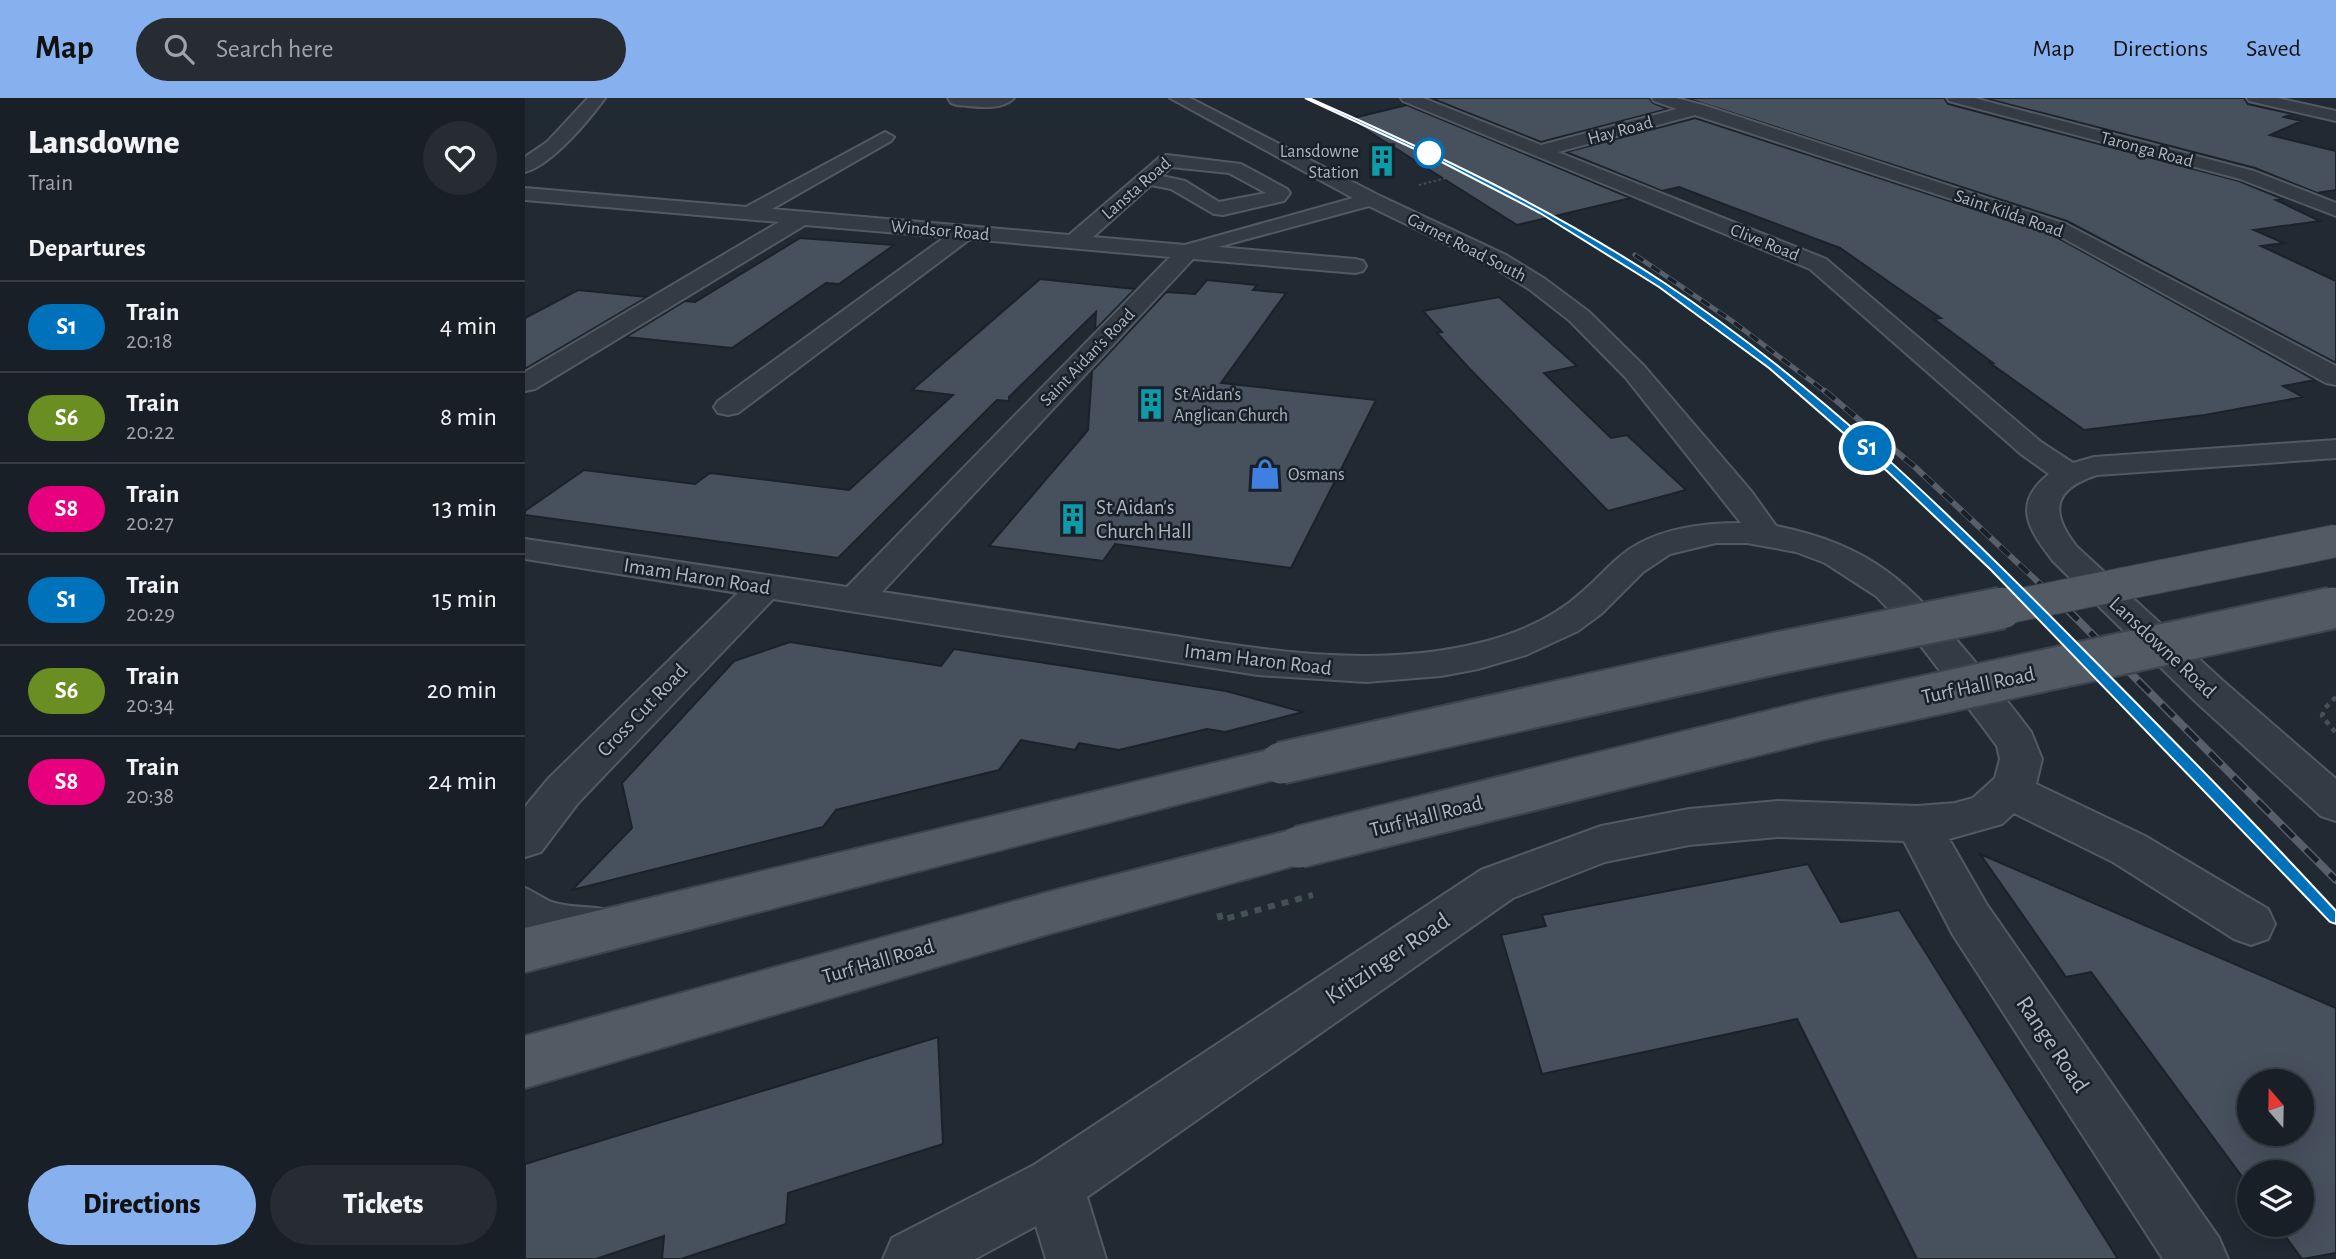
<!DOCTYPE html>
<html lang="en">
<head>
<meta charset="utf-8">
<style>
	body { margin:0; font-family:"Alegreya Sans",sans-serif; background:#262c32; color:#f1f3f6; height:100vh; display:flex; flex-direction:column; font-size:26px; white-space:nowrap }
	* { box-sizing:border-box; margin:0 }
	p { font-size:23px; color:#9fa2a7 }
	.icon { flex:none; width:38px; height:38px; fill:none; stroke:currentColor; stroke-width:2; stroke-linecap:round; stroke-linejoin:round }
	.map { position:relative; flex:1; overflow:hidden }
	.panel { display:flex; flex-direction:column; background:#191f26; width:525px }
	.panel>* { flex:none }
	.badge { padding:0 14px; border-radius:23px; font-size:24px; line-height:46px }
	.needle { width:46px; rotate:340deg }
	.buttons { position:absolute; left:1712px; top:971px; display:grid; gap:14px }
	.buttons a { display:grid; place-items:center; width:77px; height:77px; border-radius:50%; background:#191f26; box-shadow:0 7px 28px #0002,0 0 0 2px #373d43; font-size:35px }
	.map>.badge { position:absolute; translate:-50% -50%; box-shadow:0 0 0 4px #fff }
	h2 { padding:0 28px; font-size:26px; line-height:63px }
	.round { display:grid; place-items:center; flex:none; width:74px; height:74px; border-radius:37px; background:#262c32 }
	.overview { display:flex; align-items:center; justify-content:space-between; height:119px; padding:0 28px }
	h1 { font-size:33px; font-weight:800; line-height:52px }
	.cta { display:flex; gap:14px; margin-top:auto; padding:14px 28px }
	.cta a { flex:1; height:80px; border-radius:42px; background:#86b0ee; color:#111; font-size:28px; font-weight:800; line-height:80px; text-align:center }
	.cta a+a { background:#262c32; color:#f1f3f6 }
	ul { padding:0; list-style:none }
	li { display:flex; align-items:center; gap:21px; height:91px; padding:0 28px; border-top:2px solid #373d43 }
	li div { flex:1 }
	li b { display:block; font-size:26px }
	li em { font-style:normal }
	li .badge { min-width:77px; font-weight:700; text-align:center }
	header { display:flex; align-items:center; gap:42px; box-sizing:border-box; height:98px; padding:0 35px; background:#86b0ee; color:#111 }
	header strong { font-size:33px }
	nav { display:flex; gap:38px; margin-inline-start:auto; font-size:24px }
	.search { width:490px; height:63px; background:#262c32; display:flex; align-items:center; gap:18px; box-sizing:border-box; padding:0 24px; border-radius:38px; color:#9fa2a7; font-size:26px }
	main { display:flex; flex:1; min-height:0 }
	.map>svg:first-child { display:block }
	.building { fill:#47505d; stroke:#1b222b; stroke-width:2; fill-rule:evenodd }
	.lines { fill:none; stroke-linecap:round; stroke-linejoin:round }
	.minor-casing { stroke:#515962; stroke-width:4 }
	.major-casing { stroke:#3d444e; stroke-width:4 }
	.path-far2 { stroke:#425254; stroke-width:2; stroke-dasharray:2.5 2.5; stroke-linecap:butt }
	.path-far1 { stroke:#425254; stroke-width:4.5; stroke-dasharray:5 5; stroke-linecap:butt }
	.path { stroke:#425254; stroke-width:6; stroke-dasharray:7 7; stroke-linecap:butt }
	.minor { fill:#343b44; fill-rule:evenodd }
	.major { fill:#525a64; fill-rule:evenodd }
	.rail-far4-casing { stroke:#565f6b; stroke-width:3.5 }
	.rail-far3-casing { stroke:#565f6b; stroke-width:5 }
	.rail-far2-casing { stroke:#565f6b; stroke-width:6 }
	.rail-far1-casing { stroke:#565f6b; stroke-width:8 }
	.rail-casing { stroke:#565f6b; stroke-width:10 }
	.rail-far4 { stroke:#192029; stroke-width:2.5; stroke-dasharray:8; stroke-linecap:butt }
	.rail-far3 { stroke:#192029; stroke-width:3.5; stroke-dasharray:10; stroke-linecap:butt }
	.rail-far2 { stroke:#192029; stroke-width:4.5; stroke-dasharray:13; stroke-linecap:butt }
	.rail-far1 { stroke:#192029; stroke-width:5; stroke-dasharray:17; stroke-linecap:butt }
	.rail { stroke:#192029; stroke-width:7; stroke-dasharray:22; stroke-linecap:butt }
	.major-bridge-far1-casing { stroke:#3d444e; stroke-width:34; stroke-linecap:butt }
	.major-bridge-casing { stroke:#3d444e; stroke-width:45; stroke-linecap:butt }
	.major-bridge-far1 { stroke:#525a64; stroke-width:32 }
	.major-bridge { stroke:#525a64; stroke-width:41 }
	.line { fill:#0072bc; stroke:#fff; stroke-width:2 }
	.stop-dot { fill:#fff; stroke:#0072bc; stroke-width:3.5 }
	.labels { text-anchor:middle; stroke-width:5; stroke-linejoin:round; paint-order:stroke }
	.far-street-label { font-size:18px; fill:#aeb6c1; stroke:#192029 }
	.far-poi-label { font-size:18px; fill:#aeb6c1; stroke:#192029; text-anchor:start }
	.poi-label { font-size:21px; fill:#aeb6c1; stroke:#192029; text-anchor:start }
	.street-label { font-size:21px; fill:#aeb6c1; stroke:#192029 }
	.near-street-label { font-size:24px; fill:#aeb6c1; stroke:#192029 }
</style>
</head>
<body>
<header>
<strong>Map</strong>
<div class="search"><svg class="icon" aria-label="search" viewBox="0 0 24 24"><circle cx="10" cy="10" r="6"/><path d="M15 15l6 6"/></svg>Search here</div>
<nav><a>Map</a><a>Directions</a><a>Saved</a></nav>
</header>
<main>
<section class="panel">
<div class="overview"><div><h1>Lansdowne</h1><p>Train</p></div><a class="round"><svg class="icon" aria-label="heart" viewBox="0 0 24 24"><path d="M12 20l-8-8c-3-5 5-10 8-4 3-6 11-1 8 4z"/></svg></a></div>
<h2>Departures</h2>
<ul>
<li><span class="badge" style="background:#0072bc;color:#fff">S1</span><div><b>Train</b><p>20:18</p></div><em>4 min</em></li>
<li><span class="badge" style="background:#6b8e23;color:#fff">S6</span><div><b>Train</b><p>20:22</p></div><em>8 min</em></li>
<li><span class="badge" style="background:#e6007e;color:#fff">S8</span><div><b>Train</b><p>20:27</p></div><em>13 min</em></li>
<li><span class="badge" style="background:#0072bc;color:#fff">S1</span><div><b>Train</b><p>20:29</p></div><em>15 min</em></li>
<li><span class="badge" style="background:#6b8e23;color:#fff">S6</span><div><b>Train</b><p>20:34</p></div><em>20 min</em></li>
<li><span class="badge" style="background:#e6007e;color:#fff">S8</span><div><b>Train</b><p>20:38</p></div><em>24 min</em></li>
</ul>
<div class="cta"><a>Directions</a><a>Tickets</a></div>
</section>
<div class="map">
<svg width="1811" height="1161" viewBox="0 0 1811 1161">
	<rect width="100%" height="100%" fill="#212933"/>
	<path class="building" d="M914,0H1124L1128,5L1143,11L1016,44L908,1Z
		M1161,0H1419L1423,6L1714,83L1758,101L1751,102L1795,123L1729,132L1759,145L1736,148L1811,183V265L1542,123Z
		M1459,0H1719L1723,6L1767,16L1759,19L1777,23L1745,37L1811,53V92L1792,95L1730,70Z
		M882,7L1106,100L992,127L824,21Z
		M1170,20L1526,136L1790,282L1758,288L1778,299L1680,317L1559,332L1465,265H1468L1409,221L1416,220L1315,150L1154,89L1137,93L1041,54Z
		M275,140L369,147L314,186L301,185L207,250L101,239L160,203L170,204Z
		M515,181L610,191L570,232L571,214L484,299V303L472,302L313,460L0,417V413L59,372L170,386L185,375L324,392L428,297L387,292Z
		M682,182L732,187L728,192L761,195L696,285L851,302L766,470L590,446L578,463L464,448L563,332L567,273L641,194L670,196Z
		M53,192L122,199L0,271V220Z
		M974,199L1052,268L1019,275L1086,340L1102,337L1161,392L1083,413L943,269L912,235L917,234L898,213Z
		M265,544L416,568L429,551L701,593L778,614L700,634L682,631L594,652L554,645L550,652L496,642L474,672L311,712L298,729L47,792L107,730L97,685L209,563Z
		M1455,756L1811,910V1155L1777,1161L1752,1127H1776V1074H1724V1088L1566,874L1541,879ZM1724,984H1776V1036H1724Z
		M1283,766L1316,824L1374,812L1593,1161H1392L1272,921L1017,976L976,837L1021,828L1017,817Z
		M413,939L418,1046L263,1095L261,1126L156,1161H137L139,1138L71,1161H0V1066Z"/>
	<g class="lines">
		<defs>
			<path id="minor" d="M63,0H80C64,22 27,67 0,74V59L22,44Z
				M423,0H489C475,14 450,8 432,7L426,5Z
				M645,0H665L853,97L981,157L1020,181L1063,213L1119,268L1226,393L1251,428C1349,448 1384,485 1446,559C1466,584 1487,608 1506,634L1517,661L1511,686L1620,738L1743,811L1750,826L1743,841L1726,847L1709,841L1588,764L1489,715L1477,726L1424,741L1462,807L1694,1140L1703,1161H1638L1428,837L1379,743L1253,739L1164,747L1080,764L988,800L562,1099L581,1161H521L511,1128L450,1161H358L367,1140L509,1067L956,772L1076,728L1164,711L1253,703L1392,708L1430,705L1448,700L1470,680L1475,661L1472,648L1455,625L1386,535L1351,498L1300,465L1271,454L1222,445H1191L1145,456L1118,474L1076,516L1053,533L1001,557L953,571L916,578L841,584L733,577L248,501L53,705L16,754L0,759V709L23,681L213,495L0,461V441L322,489L645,159L445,141L213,315L203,317L193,315L189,309L193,303L420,139L280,127L10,291L0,293V274L254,124L0,102V90L221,109L360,34L369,39L366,43L247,111L544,137L635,59L642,57L716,66L762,91L765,95L759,103L698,117L689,116L646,91L626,87L568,139L660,147L828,100ZM646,69L704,75L741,95L694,104L660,83L637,78ZM844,108L965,167L1004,191L1045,223L1101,280L1216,425C1181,425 1144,429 1113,446C1091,458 1076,478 1057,494C1029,520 991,536 954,545C845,572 733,551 624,534C535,521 446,508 357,494L668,161L830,175L838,173L841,168L838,163L830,161L693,149Z
				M876,0H898L1016,47L1152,11L1129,3L1127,0H1151L1178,7L1541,126L1811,268V287L1801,285L1527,134L1170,17L1033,54L1301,161L1516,344L1548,365L1569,359L1811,342V360L1572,377C1528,391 1524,414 1552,449L1698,583L1811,681V723L1796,718L1670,603L1528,463C1504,432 1486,406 1524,376L1496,356L1285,171L878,3Z
				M1422,0H1449L1729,73L1811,105V118L1715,81L1424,3Z
				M1722,0H1752L1811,13V23L1724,3Z
				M0,790C10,794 21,803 30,805C51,811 71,807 91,814L98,829L91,844C60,855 30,848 0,837Z"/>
			<path id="major" d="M756,649L771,654L777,665L771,676L0,874V830Z
				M774,730L790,736L796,749L790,762L527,835L0,990V938L527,793Z"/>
		</defs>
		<use href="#minor" class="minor-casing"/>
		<use href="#major" class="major-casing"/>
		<path class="path-far2" d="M894,87L921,80"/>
		<path class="path-far1" d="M1811,599L1800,610L1797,618L1811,635"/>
		<path class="path" d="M694,815L696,822L788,797"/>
		<use href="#minor" class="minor"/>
		<use href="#major" class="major"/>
		<defs>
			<path id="rail-far4" d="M782,0L919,63L1043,129"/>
			<path id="rail-far3" d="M1040,127L1136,186L1279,295
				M1110,157L1207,223L1302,295"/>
			<path id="rail-far2" d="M1276,293L1406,408L1511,512
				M1300,293L1391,370L1543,512"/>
			<path id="rail-far1" d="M1510,510L1788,794
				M1541,510L1811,782"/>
			<path id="rail" d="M1786,792L1811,818"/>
		</defs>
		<use href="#rail-far4" class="rail-far4-casing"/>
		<use href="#rail-far3" class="rail-far3-casing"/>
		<use href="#rail-far2" class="rail-far2-casing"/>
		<use href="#rail-far1" class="rail-far1-casing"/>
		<use href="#rail" class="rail-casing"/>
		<use href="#rail-far4" class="rail-far4"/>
		<use href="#rail-far3" class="rail-far3"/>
		<use href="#rail-far2" class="rail-far2"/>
		<use href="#rail-far1" class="rail-far1"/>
		<use href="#rail" class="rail"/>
		<defs>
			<path id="major-bridge-far1" d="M1469,512L1811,443
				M1799,512L1811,509"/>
			<path id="major-bridge" d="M756,665L1252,555L1477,510
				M774,749L1291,622L1807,510"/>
		</defs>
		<use href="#major-bridge-far1" class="major-bridge-far1-casing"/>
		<use href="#major-bridge" class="major-bridge-casing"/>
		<use href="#major-bridge-far1" class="major-bridge-far1"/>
		<use href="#major-bridge" class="major-bridge"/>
	</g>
	<path class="line" d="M780,0H784C907,54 1026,110 1138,184C1292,286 1426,417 1555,548C1642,636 1730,725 1811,813V826L1805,824L1466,472L1363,374L1244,270L1134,189L1015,115L909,60Z"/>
	<defs>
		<symbol id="building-bare" viewBox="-9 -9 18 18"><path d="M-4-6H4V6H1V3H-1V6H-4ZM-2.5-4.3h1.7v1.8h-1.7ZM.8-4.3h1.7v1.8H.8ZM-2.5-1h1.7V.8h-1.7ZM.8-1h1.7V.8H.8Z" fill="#0f9aa8" stroke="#192029" stroke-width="2.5" paint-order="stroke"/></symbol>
		<symbol id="shop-bare" viewBox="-9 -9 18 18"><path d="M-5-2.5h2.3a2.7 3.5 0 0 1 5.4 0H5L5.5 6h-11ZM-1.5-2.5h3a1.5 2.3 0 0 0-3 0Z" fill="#3f7fe0" stroke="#192029" stroke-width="2.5" paint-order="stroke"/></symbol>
	</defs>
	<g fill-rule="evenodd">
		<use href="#building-bare" x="835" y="41" width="44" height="44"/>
		<use href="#building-bare" x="604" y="284" width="44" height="44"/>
		<use href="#shop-bare" x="718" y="354" width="44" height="44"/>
		<use href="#building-bare" x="526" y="399" width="44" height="44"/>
	</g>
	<circle class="stop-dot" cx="904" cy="55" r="14"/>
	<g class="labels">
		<g class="far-street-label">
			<text transform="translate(1095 32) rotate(-15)" y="6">Hay Road</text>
			<text transform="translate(1622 51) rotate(15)" y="6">Taronga Road</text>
			<text transform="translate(611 90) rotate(-41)" y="6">Lansta Road</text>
			<text transform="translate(1484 115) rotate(19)" y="6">Saint Kilda Road</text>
			<text transform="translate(415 132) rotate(5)" y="6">Windsor Road</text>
			<text transform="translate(1240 144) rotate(22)" y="6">Clive Road</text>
			<text transform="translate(942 149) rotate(27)" y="6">Garnet Road South</text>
			<text transform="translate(562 259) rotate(-46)" y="6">Saint Aidan's Road</text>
		</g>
		<g class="far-poi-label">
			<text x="834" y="59" text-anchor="end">Lansdowne<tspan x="834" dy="21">Station</tspan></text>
			<text x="649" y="302">St Aidan's<tspan x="649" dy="21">Anglican Church</tspan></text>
			<text x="763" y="382">Osmans</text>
		</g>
		<g class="poi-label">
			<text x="571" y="416">St Aidan's<tspan x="571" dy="24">Church Hall</tspan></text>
		</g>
		<g class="street-label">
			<text transform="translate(172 478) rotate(9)" y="7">Imam Haron Road</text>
			<text transform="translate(1638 549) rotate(43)" y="7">Lansdowne Road</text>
			<text transform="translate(733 561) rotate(7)" y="7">Imam Haron Road</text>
			<text transform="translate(1453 587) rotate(-12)" y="7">Turf Hall Road</text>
			<text transform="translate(117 612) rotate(-46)" y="7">Cross Cut Road</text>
			<text transform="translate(901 718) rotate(-14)" y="7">Turf Hall Road</text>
			<text transform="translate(353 863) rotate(-16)" y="7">Turf Hall Road</text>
		</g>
		<g class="near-street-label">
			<text transform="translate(862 860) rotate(-34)" y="8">Kritzinger Road</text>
			<text transform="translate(1528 946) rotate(56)" y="8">Range Road</text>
		</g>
	</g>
</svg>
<div class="buttons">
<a><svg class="needle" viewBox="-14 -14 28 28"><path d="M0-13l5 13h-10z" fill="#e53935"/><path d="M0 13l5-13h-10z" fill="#9fa2a7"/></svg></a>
<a><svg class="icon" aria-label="layers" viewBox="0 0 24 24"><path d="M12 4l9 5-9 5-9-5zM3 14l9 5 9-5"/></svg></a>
</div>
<b class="badge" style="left:1342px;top:350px;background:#0072bc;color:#fff">S1</b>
</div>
</main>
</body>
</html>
